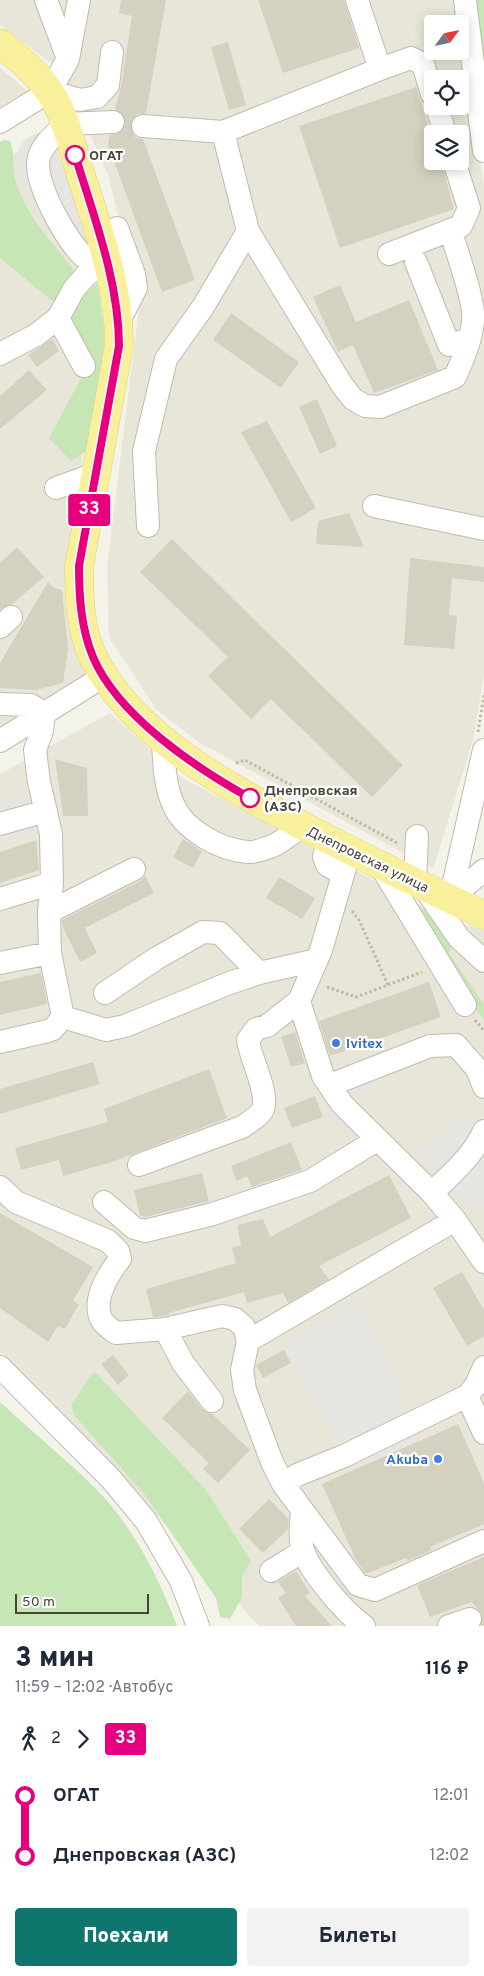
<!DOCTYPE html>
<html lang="ru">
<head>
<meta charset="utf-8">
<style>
	body { margin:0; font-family:Overpass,sans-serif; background:#f2f2f3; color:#1f2937; height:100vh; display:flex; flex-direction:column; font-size:19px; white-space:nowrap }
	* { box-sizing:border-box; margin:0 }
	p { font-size:16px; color:#747a83 }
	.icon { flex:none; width:28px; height:28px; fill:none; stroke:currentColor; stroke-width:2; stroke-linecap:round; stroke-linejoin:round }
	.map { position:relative; height:1626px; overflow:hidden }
	.details { display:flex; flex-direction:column; background:#fff; flex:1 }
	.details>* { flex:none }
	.badge { padding:0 10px; border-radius:4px; font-size:18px; line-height:32px }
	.needle { width:32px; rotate:57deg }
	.tools { position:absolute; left:424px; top:15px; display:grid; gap:10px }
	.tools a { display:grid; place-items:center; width:45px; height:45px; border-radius:5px; background:#fff; box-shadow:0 2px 12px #0003; font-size:25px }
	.scale { position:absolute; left:15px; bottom:12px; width:134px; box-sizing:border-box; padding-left:5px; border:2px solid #474438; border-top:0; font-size:14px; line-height:18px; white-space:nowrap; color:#474438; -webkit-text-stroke:4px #fff; paint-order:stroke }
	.map>.badge { position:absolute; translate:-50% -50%; box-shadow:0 0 0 2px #fff }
	.legs { display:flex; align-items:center; gap:8px; height:55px; padding:0 15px; font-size:16px }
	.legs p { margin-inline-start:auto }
	.summary { display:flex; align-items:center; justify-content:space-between; height:85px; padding:0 15px }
	h1 { font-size:28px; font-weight:800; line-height:38px }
	.action { display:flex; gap:10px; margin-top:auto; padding:10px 15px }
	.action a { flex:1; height:58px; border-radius:5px; background:#0f766e; color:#fff; font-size:20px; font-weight:800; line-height:58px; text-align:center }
	.action a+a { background:#f2f2f3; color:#1f2937 }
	ul { padding:0 15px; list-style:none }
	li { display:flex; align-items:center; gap:18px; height:60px; font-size:19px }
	li i { display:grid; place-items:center; width:8px; height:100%; margin:0 6px; background:currentColor }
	li i::after { content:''; width:12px; height:12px; margin:-6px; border:4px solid; border-radius:50%; background:#fff }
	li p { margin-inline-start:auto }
	li:first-child i { background:linear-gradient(#0000 50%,currentColor 0) }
	li:last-child i { background:linear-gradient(currentColor 50%,#0000 0) }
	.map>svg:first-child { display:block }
	.residential { fill:#e8e6d8; fill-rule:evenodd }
	.green { fill:#c6e6b5 }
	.parking { fill:#e6e5e1 }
	.building { fill:#d5d1c0 }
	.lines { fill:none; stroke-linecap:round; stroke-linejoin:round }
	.minor-tunnel { stroke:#d1d0c6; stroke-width:22; stroke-dasharray:22 11; stroke-linecap:butt }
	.minor-casing { stroke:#bfbcad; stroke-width:24 }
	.major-casing { stroke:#ded26e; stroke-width:29 }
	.path { stroke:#c0bb9f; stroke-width:3; stroke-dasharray:2.5 2.5; stroke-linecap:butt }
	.minor { stroke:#fff; stroke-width:22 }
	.major { stroke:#f9f09e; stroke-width:28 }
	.line-1-casing { stroke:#fff; stroke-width:11 }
	.line-1 { stroke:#e6007e; stroke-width:8 }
	.stop-1-dot { fill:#fff; stroke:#e6007e; stroke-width:2.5 }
	.shop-dot { fill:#3f7fe0; stroke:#fff; stroke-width:2 }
	.labels { text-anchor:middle; stroke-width:4.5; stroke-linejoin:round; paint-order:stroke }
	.stop-label { font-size:14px; font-weight:bold; fill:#474438; stroke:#fff; text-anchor:start }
	.street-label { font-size:14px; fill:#474438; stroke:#fff }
	.shop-label { font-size:14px; font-weight:bold; fill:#366cbe; stroke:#fff; text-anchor:start }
</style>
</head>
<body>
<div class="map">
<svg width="484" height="1626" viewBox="0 0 484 1626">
	<rect width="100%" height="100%" fill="#f4f3ea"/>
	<path class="residential" d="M0,0H461L484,187V675L473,740L433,869L200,743L156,709L109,637L107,567L139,308L109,177L62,71L0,25ZM432,24H460V51H432ZM432,79H460V106H432ZM432,134H460V161H432Z
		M0,68L31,94L0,112Z
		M52,137L72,190L100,309L65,605L88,680L0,729V160Z
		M110,713L179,776L450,921L484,930V1626H259L58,1408L0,1351V774Z"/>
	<path class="green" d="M476,0H484V54L480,55Z
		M4,140L10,141C15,153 12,166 15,179C25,214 51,241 73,269L72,283L56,301L51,300L0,258V142Z
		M98,282L105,336L93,447L71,461L49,438L88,365L65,311Z
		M424,909L430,910L453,941L449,953L484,1004V1020L450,973L418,912Z
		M95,1372L206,1490L251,1561L242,1576V1597L230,1619L220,1617L216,1598L146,1496L74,1415L71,1405L91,1375Z
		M0,1402C31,1431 66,1459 96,1489C133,1526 159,1578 177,1626H0Z"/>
	<path class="parking" d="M47,128L90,249L67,256L42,220L23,183L17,158L19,148L25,139Z
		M31,793L40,832L0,841V801Z
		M366,1062L375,1088L353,1099L336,1073Z
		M467,1111L484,1131V1204L474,1214L419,1151Z
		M356,1299L400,1381L396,1399L415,1441L353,1468L284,1344Z"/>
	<path class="building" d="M121,0H166L146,113L137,114L132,119L130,126L135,137L143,139L195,280L162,292L108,145L110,135L120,133L126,122L124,115L115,109L121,87L132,16L119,13Z
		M258,0H344L359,48L283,73Z
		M228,42L246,105L229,110L211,47Z
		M416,87L432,138V161H441L454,209L340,248L299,126Z
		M340,285L356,322L409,300L438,370L374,393L353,345L338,352L313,297Z
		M231,313L299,362L281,388L213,340Z
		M52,339L59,351L37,367L28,355Z
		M29,370L47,390L0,429V396Z
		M317,399L337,446L320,454L299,407Z
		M267,421L316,508L291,522L241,432Z
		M349,513L364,547L316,544L318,521Z
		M172,539L403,765L372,797L271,699L251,719L208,676L228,657L140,572Z
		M17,547L44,577L12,604L0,609V563Z
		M410,558L484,567V582L452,578L449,615L457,616L454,649L404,645Z
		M48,582L54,588L62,590L68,649L63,683L36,690L0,688V663Z
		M55,759L87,768L88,816H63Z
		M183,839L202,851L193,868L173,857Z
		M36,840L39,870L0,883V852Z
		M145,876L154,893L85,928L97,953L80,962L63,928L62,920L140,881Z
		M279,877L315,898L302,919L266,898Z
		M41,973L47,1004L0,1015V982Z
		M429,982L441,1017L330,1056L319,1021Z
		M295,1032L305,1063L291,1067L281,1037Z
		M93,1062L100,1084L0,1114V1089Z
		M209,1069L227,1118L112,1162L63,1176L59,1160L21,1170L15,1148L108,1122L104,1109Z
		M315,1096L323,1117L292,1128L284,1108Z
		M291,1142L302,1170L252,1187L247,1176L237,1181L231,1166Z
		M202,1173L209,1201L145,1217L140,1216L134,1190Z
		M389,1175L411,1218L319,1266L329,1279L288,1303L283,1293L247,1303L244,1292L169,1313V1315L153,1317L146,1289L236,1263L232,1248L241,1245L237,1225L263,1219L270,1237Z
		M0,1213L93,1267L73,1301L79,1304L65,1329L58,1326L48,1342L0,1308Z
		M462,1272L484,1310V1336L467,1346L433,1288Z
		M284,1350L291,1363L263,1378L256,1365Z
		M113,1355L129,1375L118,1385L101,1364Z
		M188,1391L202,1409L212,1414L250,1450L218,1483L203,1469L209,1463L162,1418Z
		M458,1424L484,1483V1524L430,1547L432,1550L408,1561L406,1558L366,1574L356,1560L322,1484Z
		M269,1499L288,1518V1529L263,1553L239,1529Z
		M484,1557V1626L481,1625L482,1614L472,1602L430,1617L417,1585Z
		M296,1571L310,1593L305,1596L332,1626H296L278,1598L286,1593L278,1582Z"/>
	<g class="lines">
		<path class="minor-tunnel" d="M113,122L143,126"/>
		<defs>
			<path id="minor" d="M46,0L68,59
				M465,0L484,151
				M380,69L411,58L423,64L432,94
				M50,91L80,100L97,97L108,85L112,52
				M437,106L445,134
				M0,122L50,91L68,59L79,0
				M143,126L223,132L380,69L357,0
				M223,132L248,231L342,385L353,399L365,406L380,407L455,377C463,359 471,341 473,321C476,304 456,249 450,230
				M117,228L134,274L136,288L119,321
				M389,254L461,226L469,208L454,161
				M105,256H83C66,239 32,181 39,157C43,143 56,134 65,124L113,122
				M416,262L449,345L469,339
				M58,318L84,366
				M0,354L36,335L58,318L74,289L87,274L107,263
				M56,488L95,474
				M374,506L484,529
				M148,526L144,451L166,359L203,307L248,231
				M0,627L11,617
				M0,704L31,705L44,713
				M163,739C164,761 164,783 173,804C184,830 220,850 248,852C254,853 264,849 270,847C281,843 292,833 302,826
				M0,741L104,676
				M0,824L46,811
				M328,839L324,857L327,865L343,874
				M350,851L321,950L299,1001L323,1076L342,1104L432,1193L455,1220L484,1262
				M380,865L465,1005
				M415,882L417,836
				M423,886L459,938L484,961
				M0,899L52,883
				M450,899L484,750
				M450,899L484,870
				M49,912L134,869
				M0,963L50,953
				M259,973L317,960
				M63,1017L106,1030L125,1026L227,984L259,973L220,933L203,932L157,958L105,993
				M0,1042L48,1031L53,1029L63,1017L50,953L49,912L52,883L51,834L39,782L35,750L42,731L44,713
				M330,1085L430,1046L456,1045L477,1069L484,1087
				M139,1165L242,1127C249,1122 259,1117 263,1109C269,1092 250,1058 248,1040L256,1029L267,1026L299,1001
				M0,1187L16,1202L108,1241L118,1251L120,1259C108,1274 90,1303 103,1322C106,1326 112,1330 116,1333L165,1329L222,1316L235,1319L244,1327L248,1341L242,1370L245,1390L272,1462L283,1484L358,1585L375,1590L484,1541
				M432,1193C452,1173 472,1157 484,1131
				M104,1202L134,1228L145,1231L213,1214L310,1181L377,1140
				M165,1329L183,1363L212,1401
				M248,1341L455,1220
				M0,1367L111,1479L146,1521L181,1581L198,1626
				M484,1367L476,1385L467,1396L484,1433
				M283,1484L297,1475L344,1456L467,1396
				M302,1511C301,1524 299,1538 303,1550C310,1572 345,1613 364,1626
				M271,1571L303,1551
				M449,1626L470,1619"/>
			<path id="major" d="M0,43C17,57 36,72 49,91C65,113 71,143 79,169C97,226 120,286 119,346L79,567C79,597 80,631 94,659C136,739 230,788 307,828C365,859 425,887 484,915"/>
		</defs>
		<use href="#minor" class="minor-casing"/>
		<use href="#major" class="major-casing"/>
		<path class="path" d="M478,732L484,695
			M236,763L245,760L399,844
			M352,911L359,920L388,985
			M327,987L356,997L422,972
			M475,1020L484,1031"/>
		<use href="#minor" class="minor"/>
		<use href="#major" class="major"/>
	</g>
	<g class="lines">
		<defs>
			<path id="line-1" d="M75,155C94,217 119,282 119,346L79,566C79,597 81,628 93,657C118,716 196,768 250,798"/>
		</defs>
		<use href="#line-1" class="line-1-casing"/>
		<use href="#line-1" class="line-1"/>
	</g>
	<g class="stop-1-dot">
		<circle cx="75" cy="155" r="9"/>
		<circle cx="250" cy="798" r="9"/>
	</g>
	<g class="shop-dot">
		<circle cx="336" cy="1043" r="5"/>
		<circle cx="438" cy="1459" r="5"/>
	</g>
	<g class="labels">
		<g class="stop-label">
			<text x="89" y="160">ОГАТ</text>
			<text x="264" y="795">Днепровская<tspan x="264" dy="16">(АЗС)</tspan></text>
		</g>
		<g class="street-label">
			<text transform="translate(368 859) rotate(26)" y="5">Днепровская улица</text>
		</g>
		<g class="shop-label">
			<text x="346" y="1048">Ivitex</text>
			<text x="428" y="1464" text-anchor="end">Akuba</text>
		</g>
	</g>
</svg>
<div class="tools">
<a><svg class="needle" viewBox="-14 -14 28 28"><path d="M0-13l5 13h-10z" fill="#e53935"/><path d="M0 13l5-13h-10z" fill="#747a83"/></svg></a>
<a><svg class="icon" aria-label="locate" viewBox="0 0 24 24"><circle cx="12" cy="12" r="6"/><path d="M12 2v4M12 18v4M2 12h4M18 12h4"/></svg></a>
<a><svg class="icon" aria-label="layers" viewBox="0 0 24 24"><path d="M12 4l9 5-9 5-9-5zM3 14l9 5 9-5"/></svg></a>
</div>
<div class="scale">50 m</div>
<b class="badge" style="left:89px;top:510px;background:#e6007e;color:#fff">33</b>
</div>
<section class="details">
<div class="summary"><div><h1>3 мин</h1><p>11:59 – 12:02 · Автобус</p></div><b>116 ₽</b></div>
<div class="legs"><svg class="icon" aria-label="walk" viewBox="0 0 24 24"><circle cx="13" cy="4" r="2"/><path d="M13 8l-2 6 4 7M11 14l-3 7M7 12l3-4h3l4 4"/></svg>2<svg class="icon" aria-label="forward" viewBox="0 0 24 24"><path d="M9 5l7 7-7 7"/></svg><b class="badge" style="background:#e6007e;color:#fff">33</b></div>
<ul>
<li><i style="color:#e6007e"></i><b>ОГАТ</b><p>12:01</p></li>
<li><i style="color:#e6007e"></i><b>Днепровская (АЗС)</b><p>12:02</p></li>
</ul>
<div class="action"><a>Поехали</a><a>Билеты</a></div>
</section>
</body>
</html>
